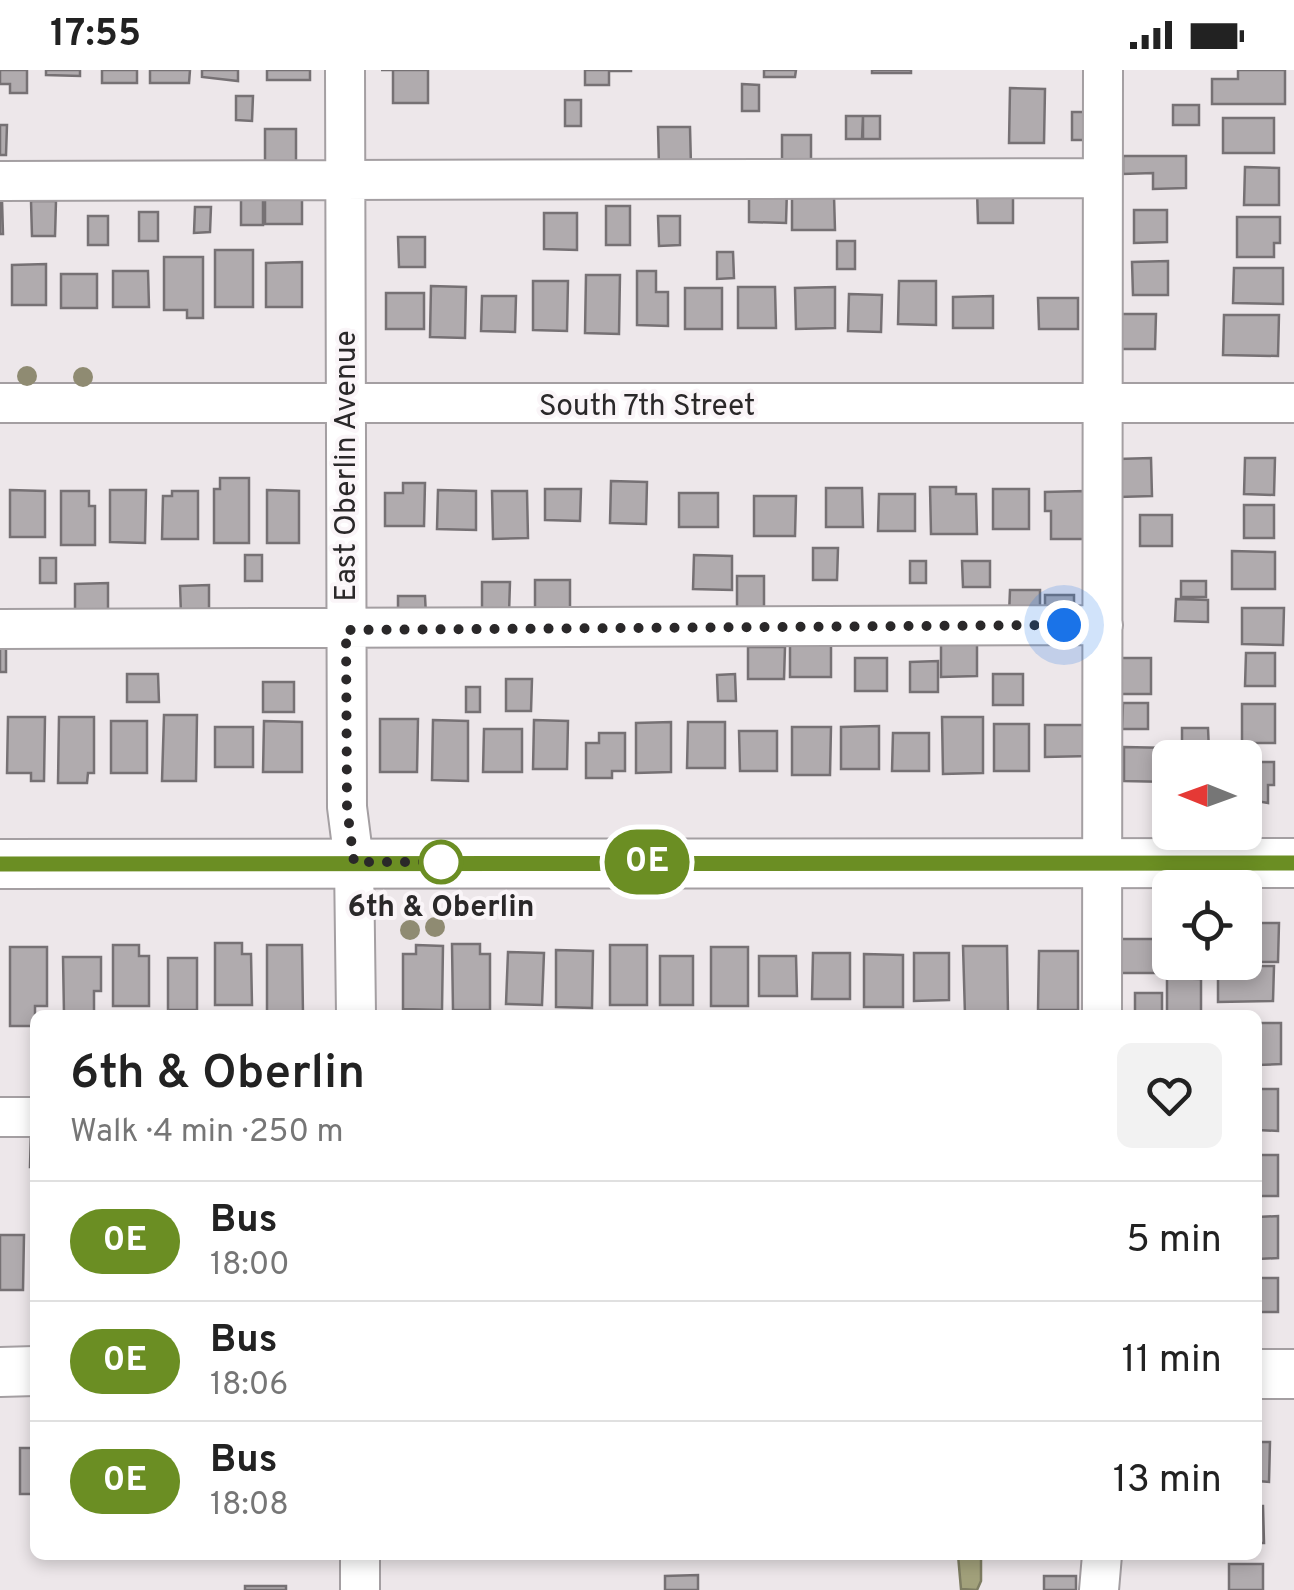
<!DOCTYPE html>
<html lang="en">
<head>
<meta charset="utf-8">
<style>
	body { margin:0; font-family:Overpass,sans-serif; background:#f2f2f2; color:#222; height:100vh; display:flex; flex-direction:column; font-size:38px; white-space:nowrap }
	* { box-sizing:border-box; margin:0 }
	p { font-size:32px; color:#767676 }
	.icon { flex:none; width:55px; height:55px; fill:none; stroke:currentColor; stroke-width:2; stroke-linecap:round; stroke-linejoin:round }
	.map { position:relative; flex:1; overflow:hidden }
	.sheet { position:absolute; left:30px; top:940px; width:1232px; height:550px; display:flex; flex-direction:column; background:#fff; border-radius:15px; box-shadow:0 5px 15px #0003 }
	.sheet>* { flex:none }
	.badge { padding:0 20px; border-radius:32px; font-size:35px; line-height:65px }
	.needle { width:65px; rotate:271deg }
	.fabs { position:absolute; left:1152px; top:670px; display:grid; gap:20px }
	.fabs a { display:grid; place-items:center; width:110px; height:110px; border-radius:15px; background:#fff; box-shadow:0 5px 15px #0003; font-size:50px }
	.you { position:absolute; width:50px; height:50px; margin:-25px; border:8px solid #fff; border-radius:50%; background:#1a73e8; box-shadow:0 0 0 15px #1a73e833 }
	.map>.badge { position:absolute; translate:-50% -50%; box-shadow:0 0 0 5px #fff }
	.round { display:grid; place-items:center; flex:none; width:105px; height:105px; border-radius:15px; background:#f2f2f2 }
	.summary { display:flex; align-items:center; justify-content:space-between; height:170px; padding:0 40px }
	h1 { font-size:48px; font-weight:600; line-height:75px }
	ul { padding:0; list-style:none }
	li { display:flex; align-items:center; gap:30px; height:120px; padding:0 40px; border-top:2px solid #e0e0e0 }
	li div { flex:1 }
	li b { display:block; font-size:38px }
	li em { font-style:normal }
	li .badge { min-width:110px; font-weight:700; text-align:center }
	.status { display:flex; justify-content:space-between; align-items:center; height:70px; padding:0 50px; background:#fff; direction:ltr }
	.status svg { height:28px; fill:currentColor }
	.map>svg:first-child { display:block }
	.water { fill:#a2a17b; stroke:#7e7d62; stroke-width:2.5 }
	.building { fill:#b0abae; stroke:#767174; stroke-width:2.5 }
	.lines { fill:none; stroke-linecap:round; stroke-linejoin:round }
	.minor-casing { stroke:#a49fa2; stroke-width:42 }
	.major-casing { stroke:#a49fa2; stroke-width:52 }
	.minor { stroke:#fff; stroke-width:38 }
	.major { stroke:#fff; stroke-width:48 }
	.tree { fill:#8f8b72 }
	.line-casing { stroke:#fff; stroke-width:22 }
	.line { stroke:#6b8e23; stroke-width:15 }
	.walk { stroke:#2a2829; stroke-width:10; stroke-dasharray:0 18 }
	.stop-dot { fill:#fff; stroke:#6b8e23; stroke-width:5 }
	.labels { text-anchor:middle; stroke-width:8; stroke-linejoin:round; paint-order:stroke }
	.street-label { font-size:30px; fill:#2a2829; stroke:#faf5f8 }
	.stop-label { font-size:30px; font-weight:bold; fill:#2a2829; stroke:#faf5f8 }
</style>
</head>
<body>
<div class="status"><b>17:55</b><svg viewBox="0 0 49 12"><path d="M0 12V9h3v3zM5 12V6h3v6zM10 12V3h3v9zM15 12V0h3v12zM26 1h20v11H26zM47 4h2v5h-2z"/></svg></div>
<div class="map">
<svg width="1294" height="1520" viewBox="0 0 1294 1520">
	<rect width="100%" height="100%" fill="#ede7ea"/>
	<path class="water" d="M958,1485H981V1511L977,1520L961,1519Z"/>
	<path class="building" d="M0,0H27V23H10V14H0Z
		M46,0H80V6L46,5Z
		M102,0H137V13H102Z
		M150,0H190L189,13H150Z
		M202,0H238V11L202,7Z
		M267,0H310V10H267Z
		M381,0H428V33H393V0Z
		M585,0H631V1H609V15H585Z
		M764,0H796L795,7H764Z
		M872,0H911V3H872Z
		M1238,0H1285V34H1212V9H1238Z
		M742,14L759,15V41H742Z
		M1010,18L1045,19L1044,73H1009Z
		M236,26H253L252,51L236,50Z
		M565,30H581V56H565Z
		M1173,35H1199V55H1173Z
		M1072,42H1092V70H1072Z
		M846,46H863L862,69H846Z
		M863,46H880V69H863Z
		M1223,48H1274V83H1223Z
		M0,55H7L6,85H0Z
		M658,57H690L691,96L659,97Z
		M265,59H296V92H265Z
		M782,65H811V97H782Z
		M1123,86H1186V118L1153,119V103L1123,104Z
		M1245,97L1279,98V135H1244Z
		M749,119H787L786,153L749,152Z
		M977,120H1013V153H978Z
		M265,122H302V154H265Z
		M241,125H263V155H241Z
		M792,126H834L835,160H792Z
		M0,130H2L3,164H0Z
		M31,131H56L55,166H32Z
		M606,136H630V175H606Z
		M195,137H211L210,162L194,163Z
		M1134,140H1167V172L1134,173Z
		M139,142H158V171H139Z
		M544,143H577V180L544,179Z
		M88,146H108V175H88Z
		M658,146H680V175L659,176Z
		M1237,147H1280V173H1274V187H1237Z
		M398,167H425V197H399Z
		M837,171H855V199H837Z
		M215,180H253V237H215Z
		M717,182H733L734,208L717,209Z
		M164,187H203V248H187V240H164Z
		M1168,191V225H1133L1132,192Z
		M302,192V237H266V193Z
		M46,194V235H12V195Z
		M1234,198H1283V234L1233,233Z
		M113,201H148L149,237H113Z
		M637,201H656V222H668V256L637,255Z
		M61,204H97V238H61Z
		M586,205H620L619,264L585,263Z
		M533,211H568L567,261L533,260Z
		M899,211H936V255L898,254Z
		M431,216L466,217L465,268L430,267Z
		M738,217H775L776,258H738Z
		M835,217V258L796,259L795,218Z
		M685,218H722V259H685Z
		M386,223H424V259H386Z
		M849,224L882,225L881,262L848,261Z
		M482,226H516L515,262L481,261Z
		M993,226V258H953V227Z
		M1038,228H1078V259H1039Z
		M1115,244H1156L1155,279H1115Z
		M1224,245H1279L1278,286L1223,285Z
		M1151,388L1152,426L1119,427L1118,389Z
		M1245,388H1275L1274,425L1244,424Z
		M220,408H249V473H214V419H220Z
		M611,411L647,412L646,454L610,453Z
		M403,413H425L424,456H385V423H403Z
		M930,417H956V424H976L977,464H931Z
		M826,418H862L863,457H826Z
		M545,419H581L580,451L545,450Z
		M993,419H1029V459H993Z
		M10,420L45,421V467H10Z
		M110,420H146L145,473L110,472Z
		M267,420L299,421V473H267Z
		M438,420L476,421V460L437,459Z
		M61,421H89V436H95V475H61Z
		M172,421H198V469H162L163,426H172Z
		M492,421H527L528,468L493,469Z
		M1085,421L1086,469H1051V441H1045V422Z
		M679,423H718V457H679Z
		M879,424H915V461H878Z
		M754,426H796L795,466H754Z
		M1244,435H1274V468H1244Z
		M1140,445H1172V476H1140Z
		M813,478H838L837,510H813Z
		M1232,481L1275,482V519H1232Z
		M245,485H262V511H245Z
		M694,485L732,486V520L693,519Z
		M40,488H56V513H40Z
		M910,491H926V513H910Z
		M962,491H990V517H963Z
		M737,506H764V537H737Z
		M535,510H570V544H535Z
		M1181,511H1206V527H1181Z
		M482,512H510L509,544L482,543Z
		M108,513V543L75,544V514Z
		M209,515V545H181L180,516Z
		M1010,520H1040V545H1009Z
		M1045,525H1074V544H1045Z
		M398,526H425L426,546H398Z
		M1176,529L1208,530V552L1175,551Z
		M1242,538H1284L1283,575L1242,574Z
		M977,570V606L941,607V571Z
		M0,573H6V602H0Z
		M790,573H831V607H790Z
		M748,577H785L784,609H748Z
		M1246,583H1275V616H1245Z
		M855,588H887V621H855Z
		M1121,588H1151V624H1120Z
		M938,591V622H910V592Z
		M127,604H158L159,632H127Z
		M735,604L736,631H718L717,605Z
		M993,604H1023V635H993Z
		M506,609H532L531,641H506Z
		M263,612H294V642H263Z
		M466,617H480V642H466Z
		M1123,633H1148V659H1122Z
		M1242,634H1275V673H1242Z
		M164,645H197L196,711H162Z
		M8,647H45L44,711H31V703H7Z
		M59,647H94V703H88L87,713H58Z
		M942,647H983V703L943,704Z
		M380,649H418L417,702H380Z
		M433,650L468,651V711L432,710Z
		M534,650L568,651L567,699H533Z
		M111,651H147V703H111Z
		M264,651L302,652V702H263Z
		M671,652V702L636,703V653Z
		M688,652H725V698H687Z
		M994,654H1029V701H994Z
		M1045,655H1090V686L1045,687Z
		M879,656V699H841V657Z
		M215,657H253V697H215Z
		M792,657H831L830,705H792Z
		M1182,658H1208L1209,681L1182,682Z
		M484,659H522V702H483Z
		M739,661H777V701H740Z
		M599,663H625V701H612V708H586V673H599Z
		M893,663H929V701H892Z
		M1124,677L1171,678L1170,712L1124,711Z
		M1180,683H1208V688H1180Z
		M1245,692H1274V715H1268V733L1245,729Z
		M1245,853H1279L1278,892H1245Z
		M1119,869H1160V903H1118Z
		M215,873H242V884H251L252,935H215Z
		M452,874H480V884H490V940H453Z
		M113,875H139V886H149V936H113Z
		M267,875H302L303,945H267Z
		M416,875L443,876L442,940L403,939V884H416Z
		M610,875H647V935H610Z
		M963,876H1007L1008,945H965Z
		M10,877H47V936H35V956H10Z
		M711,877H748V936H711Z
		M556,880L593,881L592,938L556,937Z
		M1039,881H1078V940H1038Z
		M508,882L544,883L542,935L506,934Z
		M813,883H850V929H812Z
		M914,883H949V930L914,931Z
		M864,884L903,885V937H864Z
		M660,886H693V935H660Z
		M759,886H796L797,926H759Z
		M63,887H101V921H94V944H64Z
		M168,888H197V940H168Z
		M1218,896H1274L1273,931L1218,932Z
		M1167,908L1201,909V942L1167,943Z
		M1135,923H1162V944H1135Z
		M1258,953H1281V994L1258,995Z
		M1258,1019H1278V1061L1258,1060Z
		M31,1059H35V1097H30Z
		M1258,1085H1278V1126H1258Z
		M1278,1146V1188L1258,1189V1147Z
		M0,1165H24L23,1220H0Z
		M1258,1208H1278V1242H1258Z
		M1258,1372H1270L1269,1412L1258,1411Z
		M20,1378H35V1424H20Z
		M1258,1436H1263L1264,1473H1258Z
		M1141,1485H1193V1487H1141Z
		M1229,1494H1263V1520H1229Z
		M698,1505V1520H665V1506Z
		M1044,1506H1076V1520H1044Z
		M245,1516H286V1520H245Z"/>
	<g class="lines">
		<defs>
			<path id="minor" d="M345,0L347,737L354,792L356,945
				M0,111L1102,108
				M0,333H1294
				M0,559L1103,555
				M1102,945L1103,0
				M0,1047H35
				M360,1520V1485
				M1099,1520L1102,1485"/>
			<path id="major" d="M0,794L1294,793
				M0,1302L35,1301
				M1258,1304H1294"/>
		</defs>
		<use href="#minor" class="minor-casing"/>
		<use href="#major" class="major-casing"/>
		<use href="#minor" class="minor"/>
		<use href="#major" class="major"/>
	</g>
	<g class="tree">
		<circle cx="27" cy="306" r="10"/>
		<circle cx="83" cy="307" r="10"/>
		<circle cx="435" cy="857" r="10"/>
		<circle cx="410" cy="860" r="10"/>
	</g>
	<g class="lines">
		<defs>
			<path id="line" d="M0,794L1294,793"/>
		</defs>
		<use href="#line" class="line-casing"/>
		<use href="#line" class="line"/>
		<path class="walk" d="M441,792H354L347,738L346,560L1064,555"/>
	</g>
	<circle class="stop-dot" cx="441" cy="792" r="20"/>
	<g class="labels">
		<g class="street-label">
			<text x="647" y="345">South 7th Street</text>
			<text transform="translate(345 396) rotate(-90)" y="10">East Oberlin Avenue</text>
		</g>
		<g class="stop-label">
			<text x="441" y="846">6th &amp; Oberlin</text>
		</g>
	</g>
</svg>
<div class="fabs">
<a><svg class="needle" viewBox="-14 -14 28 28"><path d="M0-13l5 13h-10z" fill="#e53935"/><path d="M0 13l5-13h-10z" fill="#767676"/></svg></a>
<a><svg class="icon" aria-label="locate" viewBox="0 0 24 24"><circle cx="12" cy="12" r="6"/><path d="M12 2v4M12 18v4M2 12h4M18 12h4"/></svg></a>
</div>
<div class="you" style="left:1064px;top:555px"></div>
<b class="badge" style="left:647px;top:792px;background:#6b8e23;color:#fff">0E</b>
<section class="sheet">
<div class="summary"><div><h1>6th &amp; Oberlin</h1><p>Walk · 4 min · 250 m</p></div><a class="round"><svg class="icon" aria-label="heart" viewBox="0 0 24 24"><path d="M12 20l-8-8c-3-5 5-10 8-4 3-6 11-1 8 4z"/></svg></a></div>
<ul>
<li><span class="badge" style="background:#6b8e23;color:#fff">0E</span><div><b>Bus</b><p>18:00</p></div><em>5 min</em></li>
<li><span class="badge" style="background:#6b8e23;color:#fff">0E</span><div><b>Bus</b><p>18:06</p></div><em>11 min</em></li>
<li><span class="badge" style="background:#6b8e23;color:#fff">0E</span><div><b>Bus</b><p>18:08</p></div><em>13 min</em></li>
</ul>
</section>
</div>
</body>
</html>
